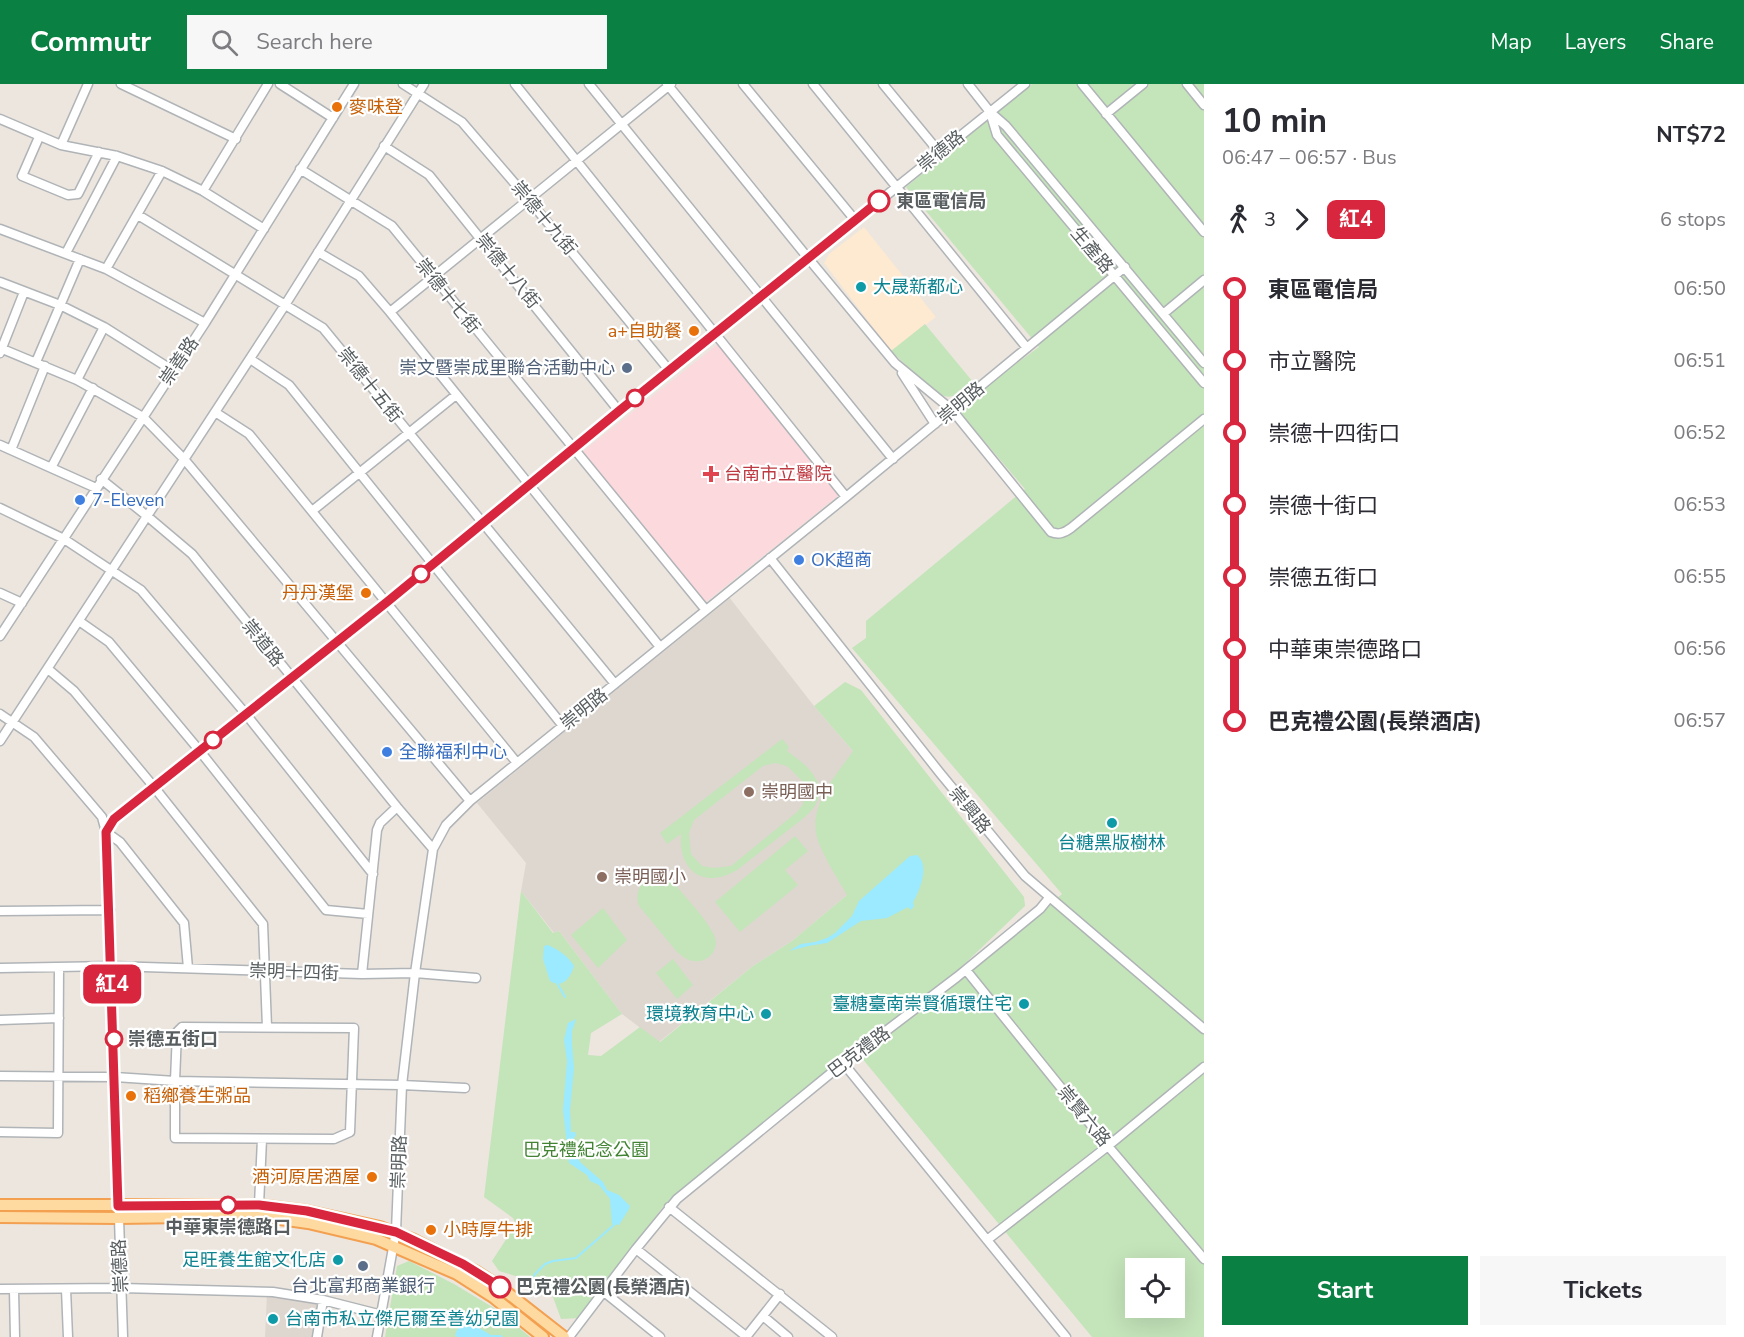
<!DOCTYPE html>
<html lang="en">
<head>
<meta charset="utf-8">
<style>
	body { margin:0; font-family:"Nunito Sans","Noto Sans TC",sans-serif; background:#f7f7f7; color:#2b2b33; height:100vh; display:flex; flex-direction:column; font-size:22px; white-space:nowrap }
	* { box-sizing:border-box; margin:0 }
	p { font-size:20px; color:#7c7c81 }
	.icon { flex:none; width:33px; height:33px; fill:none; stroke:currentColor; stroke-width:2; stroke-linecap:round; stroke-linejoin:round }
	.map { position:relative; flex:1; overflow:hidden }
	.drawer { display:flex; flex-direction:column; background:#fff; width:540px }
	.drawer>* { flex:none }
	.badge { padding:0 12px; border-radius:9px; font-size:21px; line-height:39px }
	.buttons { position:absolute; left:1125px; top:1174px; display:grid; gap:12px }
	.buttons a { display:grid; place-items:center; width:60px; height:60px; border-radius:0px; background:#fff; box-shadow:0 6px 24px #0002; font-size:30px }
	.map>.badge { position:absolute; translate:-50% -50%; box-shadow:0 0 0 3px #fff }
	.legs { display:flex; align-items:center; gap:9px; height:66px; padding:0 18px; font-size:20px }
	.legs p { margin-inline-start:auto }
	.summary { display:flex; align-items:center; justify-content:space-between; height:102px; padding:0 18px }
	h1 { font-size:33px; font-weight:700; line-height:45px }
	.cta { display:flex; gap:12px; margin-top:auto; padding:12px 18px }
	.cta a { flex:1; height:69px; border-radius:0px; background:#0b8043; color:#fff; font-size:24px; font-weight:700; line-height:69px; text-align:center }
	.cta a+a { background:#f7f7f7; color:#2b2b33 }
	ul { padding:0 18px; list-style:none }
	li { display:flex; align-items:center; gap:21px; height:72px; font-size:22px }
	li i { display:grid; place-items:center; width:9px; height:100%; margin:0 8px; background:currentColor }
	li i::after { content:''; width:15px; height:15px; margin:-8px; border:4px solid; border-radius:50%; background:#fff }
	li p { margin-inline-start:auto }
	li:first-child i { background:linear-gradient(#0000 50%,currentColor 0) }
	li:last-child i { background:linear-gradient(currentColor 50%,#0000 0) }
	header { display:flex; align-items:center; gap:36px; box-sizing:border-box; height:84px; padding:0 30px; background:#0b8043; color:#fff }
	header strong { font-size:28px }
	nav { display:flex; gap:33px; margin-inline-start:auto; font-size:21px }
	.search { width:420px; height:54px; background:#f7f7f7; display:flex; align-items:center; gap:15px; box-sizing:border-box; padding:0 21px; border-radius:0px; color:#7c7c81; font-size:22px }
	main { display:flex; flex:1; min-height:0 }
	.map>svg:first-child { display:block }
	.commercial { fill:#fee9d1 }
	.education { fill:#ded7d0 }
	.medical { fill:#fbd9dd }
	.green { fill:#c4e4ba; fill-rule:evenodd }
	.water { fill:#9beaff }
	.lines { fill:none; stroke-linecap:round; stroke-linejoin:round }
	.stream { stroke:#9beaff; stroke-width:2 }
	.minor-casing { stroke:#b0b4b7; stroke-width:11 }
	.major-casing { stroke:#f3a051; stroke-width:14 }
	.minor { stroke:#fff; stroke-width:8 }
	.major { stroke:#ffdaa0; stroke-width:10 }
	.line-1-casing { stroke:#fff; stroke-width:14 }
	.line-1 { stroke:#d7263d; stroke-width:9 }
	.food-dot { fill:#e8710a; stroke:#fff; stroke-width:2 }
	.stop-1-dot { fill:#fff; stroke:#d7263d; stroke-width:3 }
	.culture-dot { fill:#0f9aa8; stroke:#fff; stroke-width:2 }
	.service-dot { fill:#5c6f8a; stroke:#fff; stroke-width:2 }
	.health-dot { fill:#e0444e; stroke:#fff; stroke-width:2 }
	.shop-dot { fill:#3f7fe0; stroke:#fff; stroke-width:2 }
	.education-dot { fill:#8d6e63; stroke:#fff; stroke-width:2 }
	.labels { text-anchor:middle; stroke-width:4.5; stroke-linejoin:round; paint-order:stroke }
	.food-label { font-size:18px; fill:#c56008; stroke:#fff; text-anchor:start }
	.street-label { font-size:18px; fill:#585e60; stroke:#fff }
	.stop-label { font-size:18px; font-weight:bold; fill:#585e60; stroke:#fff; text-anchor:start }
	.culture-label { font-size:18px; fill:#0d838f; stroke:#fff; text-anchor:end }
	.service-label { font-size:18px; fill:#4e5e75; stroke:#fff; text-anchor:end }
	.health-label { font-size:18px; fill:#be3a42; stroke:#fff; text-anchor:start }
	.shop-label { font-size:18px; fill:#366cbe; stroke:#fff; text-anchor:start }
	.education-label { font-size:18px; fill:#785e54; stroke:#fff; text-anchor:start }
	.park-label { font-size:18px; fill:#428433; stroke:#fff }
</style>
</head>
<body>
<header>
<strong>Commutr</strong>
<div class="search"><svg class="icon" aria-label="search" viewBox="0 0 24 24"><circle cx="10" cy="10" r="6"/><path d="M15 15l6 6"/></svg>Search here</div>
<nav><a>Map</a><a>Layers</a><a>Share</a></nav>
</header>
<main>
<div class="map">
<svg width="1204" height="1253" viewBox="0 0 1204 1253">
	<rect width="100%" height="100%" fill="#ece6df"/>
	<path class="commercial" d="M864,143L936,233L891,267L824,179L829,170Z"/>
	<path class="education" d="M729,513L814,622L853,667L847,811L792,857L753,882L659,958L622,930L559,847L554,849L521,807L526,779L477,719Z
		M267,1209L321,1217L315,1253H265Z"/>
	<path class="medical" d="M718,260L839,411L706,518L582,368Z"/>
	<path class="green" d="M1032,0H1204V1253H1092L861,973L951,902L960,896L1062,810L852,564L866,554V537L1025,405L958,326L988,300L1039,263L906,103ZM1136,1185H1174V1224H1136Z
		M925,240L973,298C963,305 954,317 942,311L909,284L891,267Z
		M845,598L861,606L1024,813L1025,822L955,889L839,978L662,1124L580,1234L561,1235L549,1202L499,1187L492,1177L516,1140L513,1134L484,1113L521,807L553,849L559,847L622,930L591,949L588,971L601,972L640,943L660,958L753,882L792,857L847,811C838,795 819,766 816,749C811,718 837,690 853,667L814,622Z
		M782,655L789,663L787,667C804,679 829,697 815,722C812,726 808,730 805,733L737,786C704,806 678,787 681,750L667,760L660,749ZM775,679L787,682L804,699L803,720L797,728L731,782L714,784L702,782L691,770L689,749L694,736L763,682Z
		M795,752L808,767L785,786L798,801L740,848L715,818Z
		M655,791L668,793L674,799C686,814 706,834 714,851C721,864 708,880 693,877C686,876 682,872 677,868L639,822C634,808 641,796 655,791Z
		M603,824L627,856L598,884L571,851Z
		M673,875L693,901L677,915L656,889Z
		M409,1177L454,1200L499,1227L530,1253H385L397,1182Z"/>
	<path class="water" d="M917,771C930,781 920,806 913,818L914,822L911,826L908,823L887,834L861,837L827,859L808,862L789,867L801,860L815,858L827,854L835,849L852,832L859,817L910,772Z
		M548,861C559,866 568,872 574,882C570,894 563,905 550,897L543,875L544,862Z
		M576,935L572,947V960L574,984L570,1026L571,1048H575L576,1051L574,1054L575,1067L580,1078L603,1098L607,1106L619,1111L630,1122L629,1125L619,1141L612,1140L610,1115L599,1101L590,1097L587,1091L569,1079L563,1026L567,977L564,956L568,939Z
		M460,1239H470L491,1251H501L503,1253H457L455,1251Z"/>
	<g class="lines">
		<path class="stream" d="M557,899L565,913
			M530,1198L535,1190L545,1180L553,1177L576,1174L615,1140"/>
		<defs>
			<path id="minor" d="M121,0L236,55
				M280,0L333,34
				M403,0L462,38L529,116L669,286
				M515,0L846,413
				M589,0L893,375
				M667,0L808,174L895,279L952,326L1051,448C1059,451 1064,449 1071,444L1204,335
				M743,0L855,136
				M813,0L1027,264
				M883,0L939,68
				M968,0L990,28L1006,42L1204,279
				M1082,0L1204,148
				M1187,0L1204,21
				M990,28L997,51L1204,299
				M1106,30L1143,0
				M0,35L61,61L117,72L162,87L203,107L264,145
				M39,53L22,92L68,111L78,110L99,68
				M61,61L88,0
				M384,62L429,91L619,327
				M300,85L392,142L705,525
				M203,107L268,0
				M138,131L323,244L615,600
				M0,145L106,185L205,239
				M318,168L359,192L390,228L660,563
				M66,169L117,72
				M106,185L162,87
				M0,198L60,221L104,243L172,286
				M390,228L671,0
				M1163,230L1204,196
				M0,264L77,296L143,333L184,375L470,717
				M0,269L24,208
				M250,275L289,301L563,642
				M36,278L80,175
				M902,289L935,340
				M77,296L104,243
				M215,328L249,350L517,679
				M0,361L96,404
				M11,366L45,282
				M51,384L93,304
				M101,395L147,432L192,470L397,723L433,765
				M0,424L64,455L141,506L245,629L373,790
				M312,427L456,311
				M770,474L940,689L1025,792L1204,945
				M0,509L22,519
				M79,537L109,558L199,666L326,826L368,830
				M0,552L205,239L354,0
				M48,585L74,607L154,703L263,840L267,943
				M0,630L34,653L102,733L106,748
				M0,657L285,221L424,0
				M106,748L120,758L184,839L188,884
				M0,827L110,826
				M0,884L112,882L362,890L415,889L476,894
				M966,886L1108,1062L1204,1175
				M362,890L377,746L380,739L397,723
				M0,936L59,934
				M182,943L354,944L350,1048L334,1055L175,1054V997L177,948Z
				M844,980L1066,1253
				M0,992L115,993L175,997L402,1001L465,1004
				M0,1048L58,1049L59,884
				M259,1121L262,1055
				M669,1123L832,1253
				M987,1156L1108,1062L1204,983
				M636,1165L747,1253
				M0,1205L121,1204L273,1208L323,1216L382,1231
				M66,1205L68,1253
				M14,1206L15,1253
				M604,1208L660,1253
				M763,1232L788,1253
				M123,1253L106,748L115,735L387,518L715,249L1025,0
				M317,1253L323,1216
				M377,1253L396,1147L402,1001L415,889L433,765L446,741L470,717L846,413L1125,183
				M569,1253L636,1165L677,1115L836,985L957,893L1040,825L1049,814
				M746,1253L780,1210"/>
			<path id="major" d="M0,1121H259L307,1127L380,1143L412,1155L477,1188L500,1203L564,1253
				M0,1133L118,1134L259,1132L308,1139L376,1155L457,1190L493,1213L543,1253"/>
		</defs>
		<use href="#minor" class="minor-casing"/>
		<use href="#major" class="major-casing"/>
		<use href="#minor" class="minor"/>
		<use href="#major" class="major"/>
	</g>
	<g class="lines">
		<defs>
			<path id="line-1" d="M500,1203L463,1180L396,1148L307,1127L259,1121L118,1122L106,748L114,735L387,518L619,327L879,117"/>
		</defs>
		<use href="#line-1" class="line-1-casing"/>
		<use href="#line-1" class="line-1"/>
	</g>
	<g class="food-dot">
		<circle cx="337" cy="23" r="6"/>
		<circle cx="694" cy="247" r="6"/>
		<circle cx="366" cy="509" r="6"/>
		<circle cx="131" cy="1012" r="6"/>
		<circle cx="372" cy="1093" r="6"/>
		<circle cx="431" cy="1146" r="6"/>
	</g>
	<g class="stop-1-dot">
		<circle cx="879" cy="117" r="10"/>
		<circle cx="635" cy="314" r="8"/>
		<circle cx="421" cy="490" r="8"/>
		<circle cx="213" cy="656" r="8"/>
		<circle cx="114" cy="955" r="8"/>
		<circle cx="228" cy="1121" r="8"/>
		<circle cx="500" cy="1203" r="10"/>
	</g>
	<g class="culture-dot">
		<circle cx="861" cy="203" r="6"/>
		<circle cx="1112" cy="739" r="6"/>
		<circle cx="1024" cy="920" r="6"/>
		<circle cx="766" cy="930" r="6"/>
		<circle cx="338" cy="1176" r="6"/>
		<circle cx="273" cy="1235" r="6"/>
	</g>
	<g class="service-dot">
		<circle cx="627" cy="284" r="6"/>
		<circle cx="363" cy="1182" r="6"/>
	</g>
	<path class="health-dot" d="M708 381h6v6h6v6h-6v6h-6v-6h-6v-6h6z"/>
	<g class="shop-dot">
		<circle cx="80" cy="416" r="6"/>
		<circle cx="799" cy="476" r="6"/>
		<circle cx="387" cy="668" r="6"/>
	</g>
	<g class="education-dot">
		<circle cx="749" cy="708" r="6"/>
		<circle cx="602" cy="793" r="6"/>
	</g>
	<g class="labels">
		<g class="food-label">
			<text x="349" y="29">麥味登</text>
			<text x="682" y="253" text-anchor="end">a+自助餐</text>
			<text x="354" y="515" text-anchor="end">丹丹漢堡</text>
			<text x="143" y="1018">稻鄉養生粥品</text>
			<text x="360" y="1099" text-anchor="end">酒河原居酒屋</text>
			<text x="443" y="1152">小時厚牛排</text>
		</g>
		<g class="street-label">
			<text transform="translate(941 67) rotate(-39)" y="6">崇德路</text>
			<text transform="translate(544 134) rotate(50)" y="6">崇德十九街</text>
			<text transform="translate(1092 166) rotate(50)" y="6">生產路</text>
			<text transform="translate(508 187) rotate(51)" y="6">崇德十八街</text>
			<text transform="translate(448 212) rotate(51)" y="6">崇德十七街</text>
			<text transform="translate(179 277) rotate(-56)" y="6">崇善路</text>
			<text transform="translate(370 301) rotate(51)" y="6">崇德十五街</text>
			<text transform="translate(961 319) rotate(-40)" y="6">崇明路</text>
			<text transform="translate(263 559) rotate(51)" y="6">崇道路</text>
			<text transform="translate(584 625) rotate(-39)" y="6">崇明路</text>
			<text transform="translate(970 726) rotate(51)" y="6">崇興路</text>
			<text transform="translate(294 888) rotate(2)" y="6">崇明十四街</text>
			<text transform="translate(859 968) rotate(-37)" y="6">巴克禮路</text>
			<text transform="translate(1084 1032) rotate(51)" y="6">崇賢六路</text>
			<text transform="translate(399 1078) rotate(-88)" y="6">崇明路</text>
			<text transform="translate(120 1182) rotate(-93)" y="6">崇德路</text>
		</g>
		<g class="stop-label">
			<text x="896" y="123">東區電信局</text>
			<text x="128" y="961">崇德五街口</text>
			<text x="228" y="1149" text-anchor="middle">中華東崇德路口</text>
			<text x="516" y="1209">巴克禮公園(長榮酒店)</text>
		</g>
		<g class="culture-label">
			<text x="873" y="209" text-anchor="start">大晟新都心</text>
			<text x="1112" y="765" text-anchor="middle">台糖黑版樹林</text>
			<text x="1012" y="926">臺糖臺南崇賢循環住宅</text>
			<text x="754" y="936">環境教育中心</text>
			<text x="326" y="1182">足旺養生館文化店</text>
			<text x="285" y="1241" text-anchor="start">台南市私立傑尼爾至善幼兒園</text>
		</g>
		<g class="service-label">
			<text x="615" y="290">崇文暨崇成里聯合活動中心</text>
			<text x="363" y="1208" text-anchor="middle">台北富邦商業銀行</text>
		</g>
		<g class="health-label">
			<text x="724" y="396">台南市立醫院</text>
		</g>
		<g class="shop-label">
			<text x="92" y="422">7-Eleven</text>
			<text x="811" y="482">OK超商</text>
			<text x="399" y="674">全聯福利中心</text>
		</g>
		<g class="education-label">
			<text x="761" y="714">崇明國中</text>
			<text x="614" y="799">崇明國小</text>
		</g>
		<g class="park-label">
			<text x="586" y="1072">巴克禮紀念公園</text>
		</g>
	</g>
</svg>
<div class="buttons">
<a><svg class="icon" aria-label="locate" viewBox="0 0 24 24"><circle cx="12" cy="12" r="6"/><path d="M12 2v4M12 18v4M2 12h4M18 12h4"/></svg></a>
</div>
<b class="badge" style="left:112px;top:900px;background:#d7263d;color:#fff">紅4</b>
</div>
<section class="drawer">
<div class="summary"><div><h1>10 min</h1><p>06:47 – 06:57 · Bus</p></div><b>NT$72</b></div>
<div class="legs"><svg class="icon" aria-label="walk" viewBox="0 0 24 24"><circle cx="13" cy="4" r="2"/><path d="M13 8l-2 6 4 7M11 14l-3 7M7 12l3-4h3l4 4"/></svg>3<svg class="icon" aria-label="forward" viewBox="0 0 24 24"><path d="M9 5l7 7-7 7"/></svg><b class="badge" style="background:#d7263d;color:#fff">紅4</b><p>6 stops</p></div>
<ul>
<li><i style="color:#d7263d"></i><b>東區電信局</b><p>06:50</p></li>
<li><i style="color:#d7263d"></i><span>市立醫院</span><p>06:51</p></li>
<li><i style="color:#d7263d"></i><span>崇德十四街口</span><p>06:52</p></li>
<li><i style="color:#d7263d"></i><span>崇德十街口</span><p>06:53</p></li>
<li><i style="color:#d7263d"></i><span>崇德五街口</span><p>06:55</p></li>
<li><i style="color:#d7263d"></i><span>中華東崇德路口</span><p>06:56</p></li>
<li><i style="color:#d7263d"></i><b>巴克禮公園(長榮酒店)</b><p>06:57</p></li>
</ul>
<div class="cta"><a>Start</a><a>Tickets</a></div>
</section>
</main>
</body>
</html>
